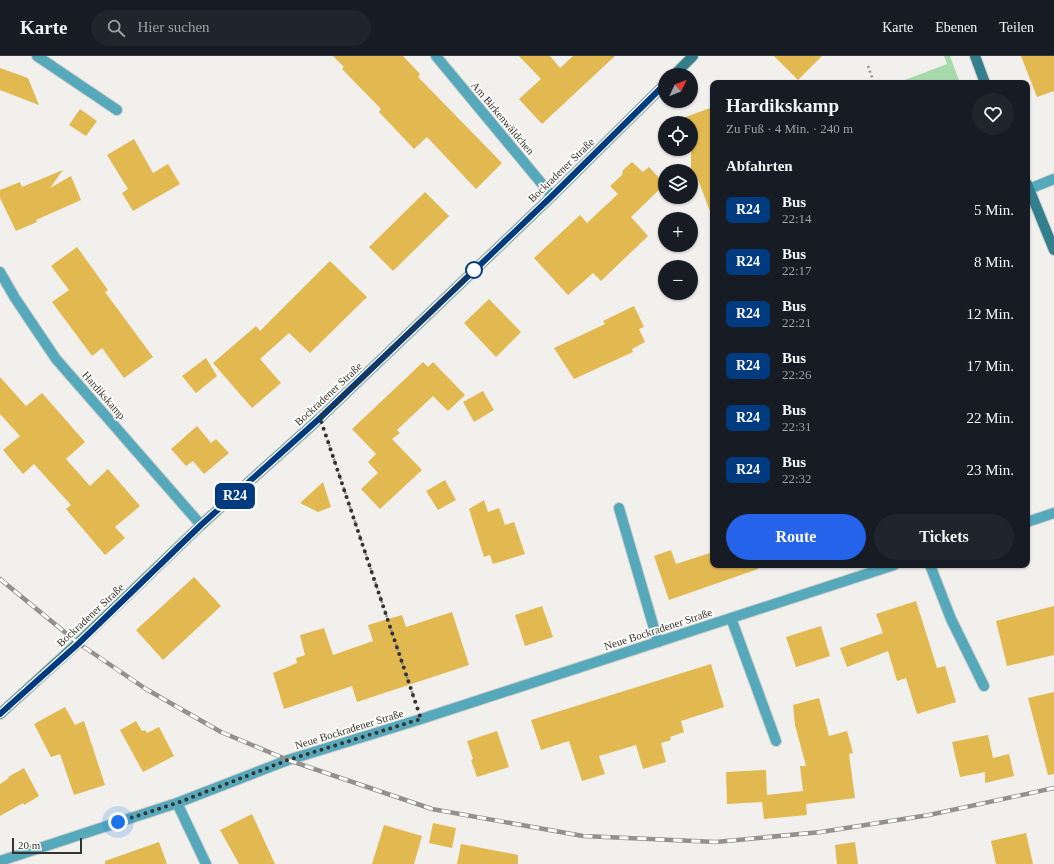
<!DOCTYPE html>
<html lang="de">
<head>
<meta charset="utf-8">
<style>
	body { margin:0; font-family:"Times New Roman",serif; background:#20242c; color:#f1f3f6; height:100vh; display:flex; flex-direction:column; font-size:15px; white-space:nowrap }
	* { box-sizing:border-box; margin:0 }
	p { font-size:13px; color:#9ea1a6 }
	.icon { flex:none; width:22px; height:22px; fill:none; stroke:currentColor; stroke-width:2; stroke-linecap:round; stroke-linejoin:round }
	.map { position:relative; flex:1; overflow:hidden }
	.panel { position:absolute; left:710px; top:24px; width:320px; height:488px; display:flex; flex-direction:column; background:#171b24; border-radius:8px; box-shadow:0 1px 3px #0004 }
	.panel>* { flex:none }
	.badge { padding:0 8px; border-radius:6px; font-size:14px; line-height:26px }
	.needle { width:26px; rotate:47deg }
	.buttons { position:absolute; left:658px; top:12px; display:grid; gap:8px }
	.buttons a { display:grid; place-items:center; width:40px; height:40px; border-radius:50%; background:#171b24; box-shadow:0 1px 3px #0004; font-size:20px }
	.scale { position:absolute; left:12px; bottom:10px; width:70px; box-sizing:border-box; padding-left:4px; border:2px solid #343332; border-top:0; font-size:11px; line-height:14px; white-space:nowrap; color:#343332; -webkit-text-stroke:3px #fffefa; paint-order:stroke }
	.you { position:absolute; width:20px; height:20px; margin:-10px; border:3px solid #fff; border-radius:50%; background:#1a73e8; box-shadow:0 0 0 6px #1a73e833 }
	.map>.badge { position:absolute; translate:-50% -50%; box-shadow:0 0 0 2px #fff }
	h2 { padding:0 16px; font-size:15px; line-height:36px }
	.round { display:grid; place-items:center; flex:none; width:42px; height:42px; border-radius:21px; background:#20242c }
	.overview { display:flex; align-items:center; justify-content:space-between; height:68px; padding:0 16px }
	h1 { font-size:19px; font-weight:700; line-height:30px }
	.button { display:flex; gap:8px; margin-top:auto; padding:8px 16px }
	.button a { flex:1; height:46px; border-radius:24px; background:#2563eb; color:#fff; font-size:16px; font-weight:700; line-height:46px; text-align:center }
	.button a+a { background:#20242c; color:#f1f3f6 }
	ul { padding:0; list-style:none }
	li { display:flex; align-items:center; gap:12px; height:52px; padding:0 16px }
	li div { flex:1 }
	li b { display:block; font-size:15px }
	li em { font-style:normal }
	li .badge { min-width:44px; font-weight:700; text-align:center }
	header { display:flex; align-items:center; gap:24px; box-sizing:border-box; height:56px; padding:0 20px; background:#171b24; border-bottom:1px solid #363941 }
	header strong { font-size:19px }
	nav { display:flex; gap:22px; margin-inline-start:auto; font-size:14px }
	.search { width:280px; height:36px; background:#20242c; display:flex; align-items:center; gap:10px; box-sizing:border-box; padding:0 14px; border-radius:22px; color:#9ea1a6; font-size:15px }
	.map>svg:first-child { display:block }
	.green { fill:#a6daab }
	.building { fill:#e2b851 }
	.lines { fill:none; stroke-linecap:round; stroke-linejoin:round }
	.lane-casing { stroke:#d0cecb; stroke-width:12 }
	.street-casing { stroke:#d0cecb; stroke-width:12 }
	.secondary-casing { stroke:#d0cecb; stroke-width:12 }
	.path { stroke:#91908e; stroke-width:2.5; stroke-dasharray:2 3; stroke-linecap:butt }
	.lane { stroke:#55a9bb; stroke-width:10 }
	.street { stroke:#55a9bb; stroke-width:10 }
	.secondary { stroke:#337f8e; stroke-width:10 }
	.rail-casing { stroke:#93918f; stroke-width:4.5 }
	.rail { stroke:#fffefa; stroke-width:3; stroke-dasharray:9; stroke-linecap:butt }
	.line-casing { stroke:#fff; stroke-width:9 }
	.line { stroke:#003b80; stroke-width:6 }
	.walk { stroke:#343332; stroke-width:4; stroke-dasharray:0 7.2 }
	.stop-dot { fill:#fff; stroke:#003b80; stroke-width:2 }
	.labels { text-anchor:middle; stroke-width:3.5; stroke-linejoin:round; paint-order:stroke }
	.street-label { font-size:11px; fill:#343332; stroke:#fffefa }
</style>
</head>
<body>
<header>
<strong>Karte</strong>
<div class="search"><svg class="icon" aria-label="search" viewBox="0 0 24 24"><circle cx="10" cy="10" r="6"/><path d="M15 15l6 6"/></svg>Hier suchen</div>
<nav><a>Karte</a><a>Ebenen</a><a>Teilen</a></nav>
</header>
<div class="map">
<svg width="1054" height="808" viewBox="0 0 1054 808">
	<rect width="100%" height="100%" fill="#f2f0ed"/>
	<path class="green" d="M944,0H950L960,27H933L932,24L924,27H897L947,8Z"/>
	<path class="building" d="M333,0H403L420,18L418,21L502,107L476,133L427,81L414,93L379,56L381,53L342,13L344,11Z
		M519,0H550L560,12L573,0H615L542,68L519,43L541,23Z
		M774,0H822L798,24Z
		M1021,0H1054V35L1037,41Z
		M0,12L28,22L39,49L0,34Z
		M713,51V158H711L697,121L691,123V93H693L691,89V67H682L680,63Z
		M80,53L97,65L86,80L69,69Z
		M134,83L153,117L168,108L180,128L133,155L122,137L128,133L107,99Z
		M632,106L643,116L649,111L665,128L631,161L648,180L601,225L593,217L568,239L534,202L580,159L587,167L618,138L610,130L622,119L623,114Z
		M63,114L50,132L71,120L81,144L36,164L37,166L16,175L0,142V134L20,126L22,131Z
		M425,136L449,160L393,215L369,191Z
		M77,191L108,234L105,236L153,301L124,322L102,292L92,300L52,246L69,234L51,210Z
		M330,205L367,241L310,297L289,277L260,303L281,327L252,352L213,307L256,270L260,275Z
		M489,243L521,276L496,301L464,267Z
		M634,250L644,271L639,273L645,286L632,293L633,296L574,323L554,292L605,268L603,265Z
		M206,302L217,320L196,337L182,320Z
		M423,306L428,311L433,306L465,339L448,355L433,340L397,374L400,377L392,383L422,414L380,453L361,433L378,417L368,406L376,398L352,373Z
		M0,321L26,350L42,337L85,386L66,403L90,430L108,413L140,450L115,471L125,482L105,499L66,453L71,449L34,408L23,418L3,394L20,380L0,358Z
		M483,335L494,354L474,366L463,346Z
		M197,370L211,387L216,383L229,397L204,418L193,405L186,410L171,393Z
		M445,424L456,444L438,454L426,435Z
		M323,426L331,451L318,456L300,447Z
		M484,444L488,456L499,452L505,469L514,466L525,498L493,508L490,499L484,501L469,453Z
		M671,494L676,508L713,496V509H758V513L669,544L654,500Z
		M194,521L221,550L163,604L136,574Z
		M916,545L937,612L945,610L956,646L917,658L906,622L897,625L888,595L847,611L840,592L883,577L876,558Z
		M542,550L553,581L525,590L515,559Z
		M1054,550V599L1007,610L996,565Z
		M452,556L469,609L357,646L352,630L284,653L273,617L297,607L296,602L305,599L300,579L324,572L333,599L373,585L368,569L402,559L406,571Z
		M821,570L830,600L796,611L786,581Z
		M711,608L724,651L681,665L684,676L670,681L671,684L661,687L666,706L643,713L636,689L599,700L605,718L582,725L569,685L541,694L531,664Z
		M1054,636V718L1048,719L1028,642Z
		M819,642L829,680L847,675L853,697L849,698L855,742L806,748L807,759L764,763L762,746L727,748L726,716L766,714L767,739L803,735L800,710H806L795,669L793,649Z
		M65,651L75,669L84,665L105,729L74,739L60,698L51,701L34,668Z
		M136,665L142,675L145,674L147,677L159,671L174,700L143,716L120,674Z
		M497,675L509,711L477,721L471,704L473,703L467,685Z
		M988,679L993,702L1009,698L1014,720L985,727V716L960,721L952,686Z
		M24,712L39,740L24,749L23,747L0,760V728L9,722L8,721Z
		M252,758L275,808H239L220,774Z
		M433,767L456,772L452,792L429,787Z
		M384,769L422,780L414,808H372Z
		M1026,777L1033,808H996L991,785Z
		M159,786L167,808H105V805Z
		M855,786L858,808H837L835,789Z
		M461,788L518,799V808H457Z"/>
	<g class="lines">
		<defs>
			<path id="lane" d="M1029,133L1054,123
				M619,452L658,586
				M930,509L951,563L984,630"/>
			<path id="street" d="M37,0L117,54
				M436,0L552,140
				M0,216L15,242L56,303L201,469
				M1027,466L1054,457
				M731,562L776,685
				M177,747L206,808
				M0,805L177,747L288,704L421,663L894,509"/>
			<path id="secondary" d="M975,0L985,27
				M674,19L693,0
				M1027,128L1054,194
				M0,658L78,587L201,469L320,362L552,140L665,28"/>
		</defs>
		<use href="#lane" class="lane-casing"/>
		<use href="#street" class="street-casing"/>
		<use href="#secondary" class="secondary-casing"/>
		<path class="path" d="M868,10L874,27
			M326,379L416,648"/>
		<use href="#lane" class="lane"/>
		<use href="#street" class="street"/>
		<use href="#secondary" class="secondary"/>
		<defs>
			<path id="rail" d="M0,523L78,587L146,633L221,676L288,704L432,753L583,780L716,786L821,776L929,759L1054,732"/>
		</defs>
		<use href="#rail" class="rail-casing"/>
		<use href="#rail" class="rail"/>
	</g>
	<g class="lines">
		<defs>
			<path id="line" d="M0,658L78,588L201,469L320,362L552,140L665,28"/>
		</defs>
		<use href="#line" class="line-casing"/>
		<use href="#line" class="line"/>
		<path class="walk" d="M118,766L177,747L288,704L421,663L320,362L474,214"/>
	</g>
	<circle class="stop-dot" cx="474" cy="214" r="8"/>
	<g class="labels">
		<g class="street-label">
			<text transform="translate(503 62) rotate(50)" y="4">Am Birkenwäldchen</text>
			<text transform="translate(561 114) rotate(-44)" y="4">Bockradener Straße</text>
			<text transform="translate(328 338) rotate(-43)" y="4">Bockradener Straße</text>
			<text transform="translate(104 339) rotate(49)" y="4">Hardikskamp</text>
			<text transform="translate(90 559) rotate(-43)" y="4">Bockradener Straße</text>
			<text transform="translate(658 573) rotate(-18)" y="4">Neue Bockradener Straße</text>
			<text transform="translate(349 673) rotate(-17)" y="4">Neue Bockradener Straße</text>
		</g>
	</g>
</svg>
<div class="buttons">
<a><svg class="needle" viewBox="-14 -14 28 28"><path d="M0-13l5 13h-10z" fill="#e53935"/><path d="M0 13l5-13h-10z" fill="#9ea1a6"/></svg></a>
<a><svg class="icon" aria-label="locate" viewBox="0 0 24 24"><circle cx="12" cy="12" r="6"/><path d="M12 2v4M12 18v4M2 12h4M18 12h4"/></svg></a>
<a><svg class="icon" aria-label="layers" viewBox="0 0 24 24"><path d="M12 4l9 5-9 5-9-5zM3 14l9 5 9-5"/></svg></a>
<a>+</a>
<a>−</a>
</div>
<div class="scale">20 m</div>
<div class="you" style="left:118px;top:766px"></div>
<b class="badge" style="left:235px;top:440px;background:#003b80;color:#fff">R24</b>
<section class="panel">
<div class="overview"><div><h1>Hardikskamp</h1><p>Zu Fuß · 4 Min. · 240 m</p></div><a class="round"><svg class="icon" aria-label="heart" viewBox="0 0 24 24"><path d="M12 20l-8-8c-3-5 5-10 8-4 3-6 11-1 8 4z"/></svg></a></div>
<h2>Abfahrten</h2>
<ul>
<li><span class="badge" style="background:#003b80;color:#fff">R24</span><div><b>Bus</b><p>22:14</p></div><em>5 Min.</em></li>
<li><span class="badge" style="background:#003b80;color:#fff">R24</span><div><b>Bus</b><p>22:17</p></div><em>8 Min.</em></li>
<li><span class="badge" style="background:#003b80;color:#fff">R24</span><div><b>Bus</b><p>22:21</p></div><em>12 Min.</em></li>
<li><span class="badge" style="background:#003b80;color:#fff">R24</span><div><b>Bus</b><p>22:26</p></div><em>17 Min.</em></li>
<li><span class="badge" style="background:#003b80;color:#fff">R24</span><div><b>Bus</b><p>22:31</p></div><em>22 Min.</em></li>
<li><span class="badge" style="background:#003b80;color:#fff">R24</span><div><b>Bus</b><p>22:32</p></div><em>23 Min.</em></li>
</ul>
<div class="button"><a>Route</a><a>Tickets</a></div>
</section>
</div>
</body>
</html>
